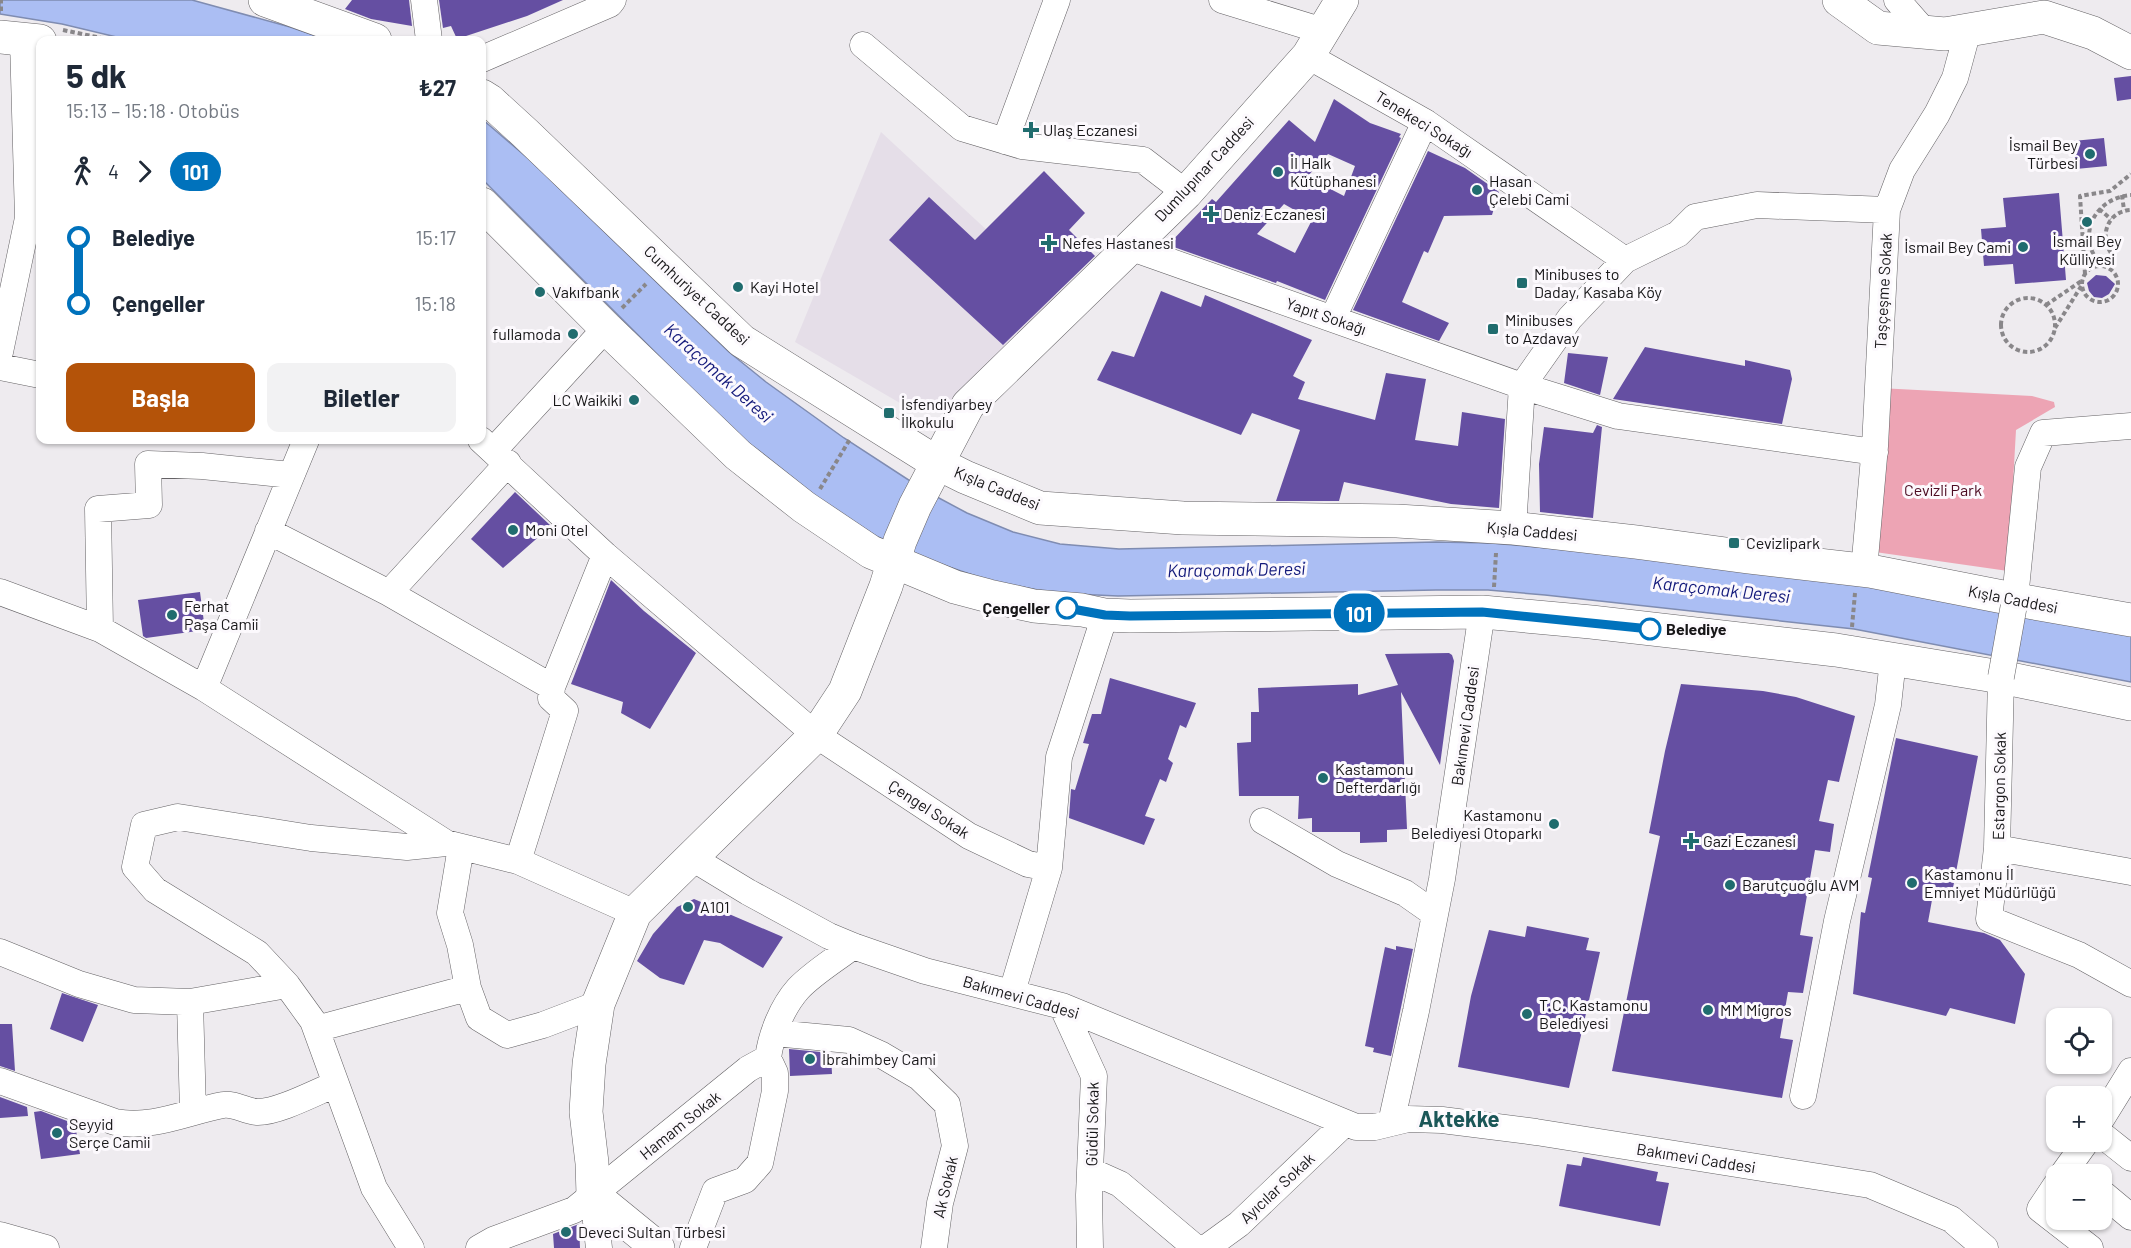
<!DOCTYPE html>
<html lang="tr">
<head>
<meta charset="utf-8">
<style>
	body { margin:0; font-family:Barlow,sans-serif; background:#f2f2f3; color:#1f2937; height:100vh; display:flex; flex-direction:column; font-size:22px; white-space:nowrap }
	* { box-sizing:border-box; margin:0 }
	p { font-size:20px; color:#747a83 }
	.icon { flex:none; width:33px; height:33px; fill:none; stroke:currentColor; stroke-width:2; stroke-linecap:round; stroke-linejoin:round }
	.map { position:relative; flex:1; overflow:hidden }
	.sheet { position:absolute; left:36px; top:36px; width:450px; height:408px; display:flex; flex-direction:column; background:#fff; border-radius:12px; box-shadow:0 2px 4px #0004 }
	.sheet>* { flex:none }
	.badge { padding:0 12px; border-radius:20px; font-size:21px; line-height:39px }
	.buttons { position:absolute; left:2046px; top:1008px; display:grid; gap:12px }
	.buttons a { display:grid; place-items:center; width:66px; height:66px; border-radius:12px; background:#fff; box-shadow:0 2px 4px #0004; font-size:30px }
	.map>.badge { position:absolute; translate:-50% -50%; box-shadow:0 0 0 3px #fff }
	.legs { display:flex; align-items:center; gap:9px; height:66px; padding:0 30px; font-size:20px }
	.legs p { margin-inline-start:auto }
	.summary { display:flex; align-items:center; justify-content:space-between; height:102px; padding:0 30px }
	h1 { font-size:33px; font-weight:700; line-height:45px }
	.action { display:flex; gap:12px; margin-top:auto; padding:12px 30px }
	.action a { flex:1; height:69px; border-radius:12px; background:#b45309; color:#fff; font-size:24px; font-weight:700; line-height:69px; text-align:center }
	.action a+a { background:#f2f2f3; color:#1f2937 }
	ul { padding:0 30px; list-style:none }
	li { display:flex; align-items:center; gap:21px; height:66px; font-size:22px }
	li i { display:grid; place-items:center; width:9px; height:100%; margin:0 8px; background:currentColor }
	li i::after { content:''; width:15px; height:15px; margin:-8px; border:4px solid; border-radius:50%; background:#fff }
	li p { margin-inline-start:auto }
	li:first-child i { background:linear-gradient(#0000 50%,currentColor 0) }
	li:last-child i { background:linear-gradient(currentColor 50%,#0000 0) }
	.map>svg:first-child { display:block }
	.built { fill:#e5dee8 }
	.green { fill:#eda4b4 }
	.water { fill:#abbef3; stroke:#7f8cb1; stroke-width:1.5 }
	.building { fill:#654fa2; fill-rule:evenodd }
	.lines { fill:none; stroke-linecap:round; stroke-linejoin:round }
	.minor-casing { stroke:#646265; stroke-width:27 }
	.major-casing { stroke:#646265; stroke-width:34 }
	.path { stroke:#89878a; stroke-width:4; stroke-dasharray:4.5 3; stroke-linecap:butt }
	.minor { stroke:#fff; stroke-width:26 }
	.major { stroke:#fff; stroke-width:33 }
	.minor-bridge-casing { stroke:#646265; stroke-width:27; stroke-linecap:butt }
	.minor-bridge { stroke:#fff; stroke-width:26 }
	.line-1-casing { stroke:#fff; stroke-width:14 }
	.line-1 { stroke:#0072bc; stroke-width:9 }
	.poi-dot { fill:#206c6e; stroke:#fcf9fd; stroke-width:2 }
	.stop-1-dot { fill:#fff; stroke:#0072bc; stroke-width:3 }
	.labels { text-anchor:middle; stroke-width:6; stroke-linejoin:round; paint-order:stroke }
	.street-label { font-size:16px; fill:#171618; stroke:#fcf9fd }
	.poi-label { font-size:16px; fill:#171618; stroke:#fcf9fd; text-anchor:start }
	.park-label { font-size:16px; fill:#4d0d23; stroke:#fcf9fd }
	.stop-label { font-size:16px; font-weight:bold; fill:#171618; stroke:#fcf9fd; text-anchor:end }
	.water-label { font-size:18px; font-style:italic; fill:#13197b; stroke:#fcf9fd }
	.district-label { font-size:22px; font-weight:bold; fill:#1b5658; stroke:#fcf9fd }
</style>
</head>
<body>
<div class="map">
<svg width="2131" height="1248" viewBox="0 0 2131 1248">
	<rect width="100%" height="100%" fill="#eeebef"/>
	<path class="built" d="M881,132L1058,296L960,403L912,410L795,342Z"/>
	<path class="green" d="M1879,388L2032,396L2054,402L2055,407L2016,430L2008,571L1868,551Z"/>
	<path class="water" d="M0,0H192L290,27L328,40H129L62,24L0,14Z
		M482,119L530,160L729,352L766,382L844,438L924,490L967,513L1013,532L1060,544L1119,549L1436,542L1490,543L1549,548L1820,577L2131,634V682L1854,629L1545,595L1488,590H1436L1118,596L1054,593L990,581L929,560L876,536L826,504L736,433L482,179Z"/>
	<path class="building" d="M352,0H409L412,26L371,19L345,9Z
		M439,0H563L527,16L457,39L451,26L443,28Z
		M2131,76V99L2117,101L2114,78Z
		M1334,99L1370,123L1401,134L1399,137L1401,138L1325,300L1277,281L1276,283L1168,245L1212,199L1216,202L1289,120L1315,142ZM1328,154L1355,166L1344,196L1307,177ZM1284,204L1312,220L1295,253L1257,234Z
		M2104,138L2107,166L2076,169L2073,141Z
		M1428,151L1465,168L1499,192L1492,215L1444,216L1428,253L1424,251L1402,302L1449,323L1439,341L1353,310Z
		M1044,171L1085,213L1069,230L1095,256L1003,345L889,240L929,197L975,240Z
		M2059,193L2066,280L2015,284L2013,264L1984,266L1981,229L2006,227L2003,198Z
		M2096,275L2106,276L2115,284L2109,294L2102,298L2094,297L2089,291L2087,283Z
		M1161,291L1201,307L1205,295L1312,340L1293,376L1305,382L1298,399L1375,420L1386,373L1426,379L1415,440L1458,446L1462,412L1505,419L1499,508L1451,504L1344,482L1339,501H1276L1300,430L1252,413L1241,435L1097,380L1112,351L1134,357Z
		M1645,347L1745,366V360L1790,370L1792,379L1782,424L1613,399Z
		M1568,353L1608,357L1600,395L1564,383Z
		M1597,425L1602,427L1593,518L1540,512L1539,464L1544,427L1593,433Z
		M515,492L551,526L503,568L471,539Z
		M611,580L644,611L696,653L650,729L621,713L623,702L571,684Z
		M200,592L205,630L146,638L143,636L138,600Z
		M1449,653L1452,655L1454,661L1440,765L1401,692L1407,829L1387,830V842L1360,843V832H1312V818L1298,819L1299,796H1239L1237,743L1251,742V712H1259L1258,688L1358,684V695L1398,685L1385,654Z
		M1110,678L1196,703L1186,728L1180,725L1168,759L1173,763L1166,782L1160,779L1145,816L1155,819L1144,845L1069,818L1071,789L1075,790L1089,744L1083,743L1092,714H1101Z
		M1681,684L1763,691L1796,697L1855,716L1839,782L1828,780L1819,821L1834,824L1830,852L1815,850L1800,935L1813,937L1803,993L1788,992L1780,1038L1793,1040L1782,1098L1612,1071L1660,836L1649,833L1665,751Z
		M1896,738L1978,756L1953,888L1932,900L1928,922L1984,933L2000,940L2025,974L2015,1024L1950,1008L1946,1016L1853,994L1861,912L1865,913L1872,878L1868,877Z
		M694,899L783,937L763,968L720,943L704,940L684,985L660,978L637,961L653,934L677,907Z
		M1527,926L1589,938L1586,950L1600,952L1569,1088L1458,1067L1471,996L1489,930L1525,937Z
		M1396,946L1413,949L1391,1056L1373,1052L1374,1048L1365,1046L1385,947L1396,950Z
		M62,993L98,1005L83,1042L50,1029Z
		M0,1024H12L15,1071L0,1066Z
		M789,1049L831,1053L832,1074L790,1076Z
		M0,1097L27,1107L28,1116L0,1118Z
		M41,1111L75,1124L80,1154L41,1159L34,1112Z
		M1583,1157L1658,1172L1656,1181L1669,1183L1660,1226L1559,1206L1567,1164L1581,1166Z
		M579,1224L580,1248H554L553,1234Z"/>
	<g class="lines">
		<defs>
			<path id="minor" d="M424,0L429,40
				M1222,0L1323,31
				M1897,0L1926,33
				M863,45L962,128L1022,146L1143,160L1186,193
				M1308,56L1425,122L1625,260
				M482,59L610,4L613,0
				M1005,141L1057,0
				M1129,247L1522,386L1618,416L1875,452
				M1333,318L1425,122
				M0,352L28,218L23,40
				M0,367L40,375
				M481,440L605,555L816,735L969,836L1028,864L1049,868
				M493,451L606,328
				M1513,528L1522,386L1570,318L1625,260L1678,234L1695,217L1757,205L1887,210
				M268,531L389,593L552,687
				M1864,570L1875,446L1887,210L1902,170L1937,114L1955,78L1968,30
				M0,592L100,629L204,688L446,843L518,861L635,913
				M389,593L508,463
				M2015,599L2028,467L2043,433L2131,426
				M100,629L98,509L149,505L148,464L202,466L291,475
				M2001,677L1997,848L1989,919L2079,955L2131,984
				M204,688L306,440
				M1263,821L1337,864L1405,893L1435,914
				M461,847L450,913L460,945L468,988L479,1018L507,1035L543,1025L598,1004
				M1997,848L2131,872
				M692,858L748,892L829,936L853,946L925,971L1062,1006L1356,1127H1375L1408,1119L1442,1120L1536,1132L1870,1185L1951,1219L1985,1248
				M518,861L565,711L551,698L552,687L605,555
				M0,952L79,984L134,1000L190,1002L287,985L313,1021L374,1188L411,1248
				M287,985L257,953L155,890L135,867L144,825L178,817L311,838L407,847L446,843
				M1012,992L1049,868L1059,757L1105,615
				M190,1002L193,1112
				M1062,1006L1094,1076L1089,1195L1090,1248
				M316,1029L468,988
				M774,1033L849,1040L880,1054L919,1077L947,1104L955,1146L940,1203L934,1248
				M0,1081L115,1122C153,1129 186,1112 223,1105C235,1103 246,1112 258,1112C279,1112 316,1092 336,1084
				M1803,1096L1837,921L1888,705L1893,660
				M2102,1118L2131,1071
				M1391,1123L1416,1011L1442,879L1482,612
				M2102,1135L2131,1158
				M1091,1171L1120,1184L1196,1248
				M2063,1174L2086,1142
				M2056,1185L2040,1209L2090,1248
				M2102,1193L2131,1217
				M593,1195L599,1248
				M0,1235L46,1248
				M479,1248L493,1240L574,1210L748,1069L768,1058
				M693,1248L715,1191L745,1180L760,1163L775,1091V1073L768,1058C771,1035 782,1007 798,989C813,973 835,960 853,946
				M1206,1248L1239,1224L1345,1123"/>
			<path id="major" d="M265,0L375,40
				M1839,0L1878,28L1945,34L2044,17L2093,33L2131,53
				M0,37L40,41
				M482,96L490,101L525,133L742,341L937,463L965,477L1040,508L1183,518L1397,521L1513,528L1636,542L1748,557L1870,571L2034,603L2131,620
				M482,204L606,328L738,455L804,507L871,552L955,587L989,596L1034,606L1082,610L1105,615L1130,616L1482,612L1591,622L1836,650L2001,677L2131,704
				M658,1248L593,1195L592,1163L586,1112L589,1064L598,1004L635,913L816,735L845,691L886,586L900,541L915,506L968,405L1186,193L1308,56L1342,0"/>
		</defs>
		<use href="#minor" class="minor-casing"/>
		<use href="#major" class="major-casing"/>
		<path class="path" d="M1,11V0
			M63,30L111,40
			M2122,195L2124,210
			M2099,209L2111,219
			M2089,238L2105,237
			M2111,253C2099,235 2108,211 2131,210
			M2103,266C2099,261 2094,256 2092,251C2081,222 2103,197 2131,195
			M2082 284a18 18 0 1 1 36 0a18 18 0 1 1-36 0Z
			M2085,274L2080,196L2110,191L2131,174
			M2001 325a27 27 0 1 1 54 0a27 27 0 1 1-54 0Z
			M2046,305L2083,280
			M622,308L646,284
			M2055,328L2082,285
			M820,489L850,439
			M1494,587L1496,553
			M1852,627L1855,593"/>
		<use href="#minor" class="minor"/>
		<use href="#major" class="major"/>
		<defs>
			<path id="minor-bridge" d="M2001,677L2015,599"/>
		</defs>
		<use href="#minor-bridge" class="minor-bridge-casing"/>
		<use href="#minor-bridge" class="minor-bridge"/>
	</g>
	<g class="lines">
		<defs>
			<path id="line-1" d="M1067,608L1105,615L1130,616L1482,612L1650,629"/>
		</defs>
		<use href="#line-1" class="line-1-casing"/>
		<use href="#line-1" class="line-1"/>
	</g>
	<g class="poi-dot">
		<path d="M1028 121h6v6h6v6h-6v6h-6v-6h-6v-6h6z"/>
		<circle cx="2090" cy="154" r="6"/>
		<circle cx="1278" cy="172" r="6"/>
		<circle cx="1477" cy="190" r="6"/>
		<path d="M1208 205h6v6h6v6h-6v6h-6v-6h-6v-6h6z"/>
		<circle cx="2087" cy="222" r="6"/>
		<path d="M1046 234h6v6h6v6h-6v6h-6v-6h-6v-6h6z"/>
		<circle cx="2023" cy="247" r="6"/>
		<rect x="1516" y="277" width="12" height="12" rx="3"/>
		<circle cx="738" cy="287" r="6"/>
		<circle cx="540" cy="292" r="6"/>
		<rect x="1487" y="323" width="12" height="12" rx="3"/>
		<circle cx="573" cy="334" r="6"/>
		<circle cx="634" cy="400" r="6"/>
		<rect x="883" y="407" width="12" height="12" rx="3"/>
		<circle cx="513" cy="530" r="6"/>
		<rect x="1728" y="537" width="12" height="12" rx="3"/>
		<circle cx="172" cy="615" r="6"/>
		<circle cx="1323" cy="778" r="6"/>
		<circle cx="1554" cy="824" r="6"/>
		<path d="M1688 832h6v6h6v6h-6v6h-6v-6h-6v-6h6z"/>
		<circle cx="1912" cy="883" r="6"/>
		<circle cx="1730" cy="885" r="6"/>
		<circle cx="688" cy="907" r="6"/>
		<circle cx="1708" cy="1010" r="6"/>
		<circle cx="1527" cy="1014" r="6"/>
		<circle cx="810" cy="1059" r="6"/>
		<circle cx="57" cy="1133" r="6"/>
		<circle cx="566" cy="1232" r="6"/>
	</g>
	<g class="stop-1-dot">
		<circle cx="1067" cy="608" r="10"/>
		<circle cx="1650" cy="629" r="10"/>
	</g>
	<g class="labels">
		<g class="street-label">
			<text transform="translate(1424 124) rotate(32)" y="6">Tenekeci Sokağı</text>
			<text transform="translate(1204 169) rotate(-47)" y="6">Dumlupınar Caddesi</text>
			<text transform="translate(1883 291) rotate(-87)" y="6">Taşçeşme Sokak</text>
			<text transform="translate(697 295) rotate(43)" y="6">Cumhuriyet Caddesi</text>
			<text transform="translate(1326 316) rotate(19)" y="6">Yapıt Sokağı</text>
			<text transform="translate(997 488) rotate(22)" y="6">Kışla Caddesi</text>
			<text transform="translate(1532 531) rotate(5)" y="6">Kışla Caddesi</text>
			<text transform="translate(2013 599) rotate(11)" y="6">Kışla Caddesi</text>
			<text transform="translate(1465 726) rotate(-82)" y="6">Bakımevi Caddesi</text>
			<text transform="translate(1999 786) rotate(-89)" y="6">Estargon Sokak</text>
			<text transform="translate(929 809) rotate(33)" y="6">Çengel Sokak</text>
			<text transform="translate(1021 997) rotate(16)" y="6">Bakımevi Caddesi</text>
			<text transform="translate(1092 1124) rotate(-89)" y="6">Güdül Sokak</text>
			<text transform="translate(680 1125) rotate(-39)" y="6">Hamam Sokak</text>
			<text transform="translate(1696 1158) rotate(9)" y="6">Bakımevi Caddesi</text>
			<text transform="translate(945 1187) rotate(-77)" y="6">Ak Sokak</text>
			<text transform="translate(1277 1188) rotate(-43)" y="6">Ayıcılar Sokak</text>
		</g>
		<g class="poi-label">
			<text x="1043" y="136">Ulaş Eczanesi</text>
			<text x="2078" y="151" text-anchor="end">İsmail Bey<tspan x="2078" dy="18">Türbesi</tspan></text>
			<text x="1290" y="169">İl Halk<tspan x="1290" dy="18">Kütüphanesi</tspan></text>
			<text x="1489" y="187">Hasan<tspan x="1489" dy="18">Çelebi Cami</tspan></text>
			<text x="1223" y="220">Deniz Eczanesi</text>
			<text x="2087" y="247" text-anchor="middle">İsmail Bey<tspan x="2087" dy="18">Külliyesi</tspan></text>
			<text x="1062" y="249">Nefes Hastanesi</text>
			<text x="2011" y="253" text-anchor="end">İsmail Bey Cami</text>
			<text x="1534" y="280">Minibuses to<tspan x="1534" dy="18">Daday, Kasaba Köy</tspan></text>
			<text x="750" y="293">Kayi Hotel</text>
			<text x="552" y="298">Vakıfbank</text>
			<text x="1505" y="326">Minibuses<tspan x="1505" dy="18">to Azdavay</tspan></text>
			<text x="561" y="340" text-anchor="end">fullamoda</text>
			<text x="622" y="406" text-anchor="end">LC Waikiki</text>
			<text x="901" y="410">İsfendiyarbey<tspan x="901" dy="18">İlkokulu</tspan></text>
			<text x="525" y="536">Moni Otel</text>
			<text x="1746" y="549">Cevizlipark</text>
			<text x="184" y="612">Ferhat<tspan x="184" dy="18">Paşa Camii</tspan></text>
			<text x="1335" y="775">Kastamonu<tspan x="1335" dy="18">Defterdarlığı</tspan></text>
			<text x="1542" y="821" text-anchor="end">Kastamonu<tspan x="1542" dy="18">Belediyesi Otoparkı</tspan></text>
			<text x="1703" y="847">Gazi Eczanesi</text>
			<text x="1924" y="880">Kastamonu İl<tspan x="1924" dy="18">Emniyet Müdürlüğü</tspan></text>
			<text x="1742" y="891">Barutçuoğlu AVM</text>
			<text x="700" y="913">A101</text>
			<text x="1539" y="1011">T.C. Kastamonu<tspan x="1539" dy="18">Belediyesi</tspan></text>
			<text x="1720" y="1016">MM Migros</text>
			<text x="822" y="1065">İbrahimbey Cami</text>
			<text x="69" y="1130">Seyyid<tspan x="69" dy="18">Serçe Camii</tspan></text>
			<text x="578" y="1238">Deveci Sultan Türbesi</text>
		</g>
		<g class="park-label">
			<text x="1943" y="496">Cevizli Park</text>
		</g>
		<g class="stop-label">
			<text x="1050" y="614">Çengeller</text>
			<text x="1666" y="635" text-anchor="start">Belediye</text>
		</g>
		<g class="water-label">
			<text transform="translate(718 373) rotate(42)" y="6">Karaçomak Deresi</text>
			<text transform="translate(1236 570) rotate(-1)" y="6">Karaçomak Deresi</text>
			<text transform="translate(1721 590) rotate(6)" y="6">Karaçomak Deresi</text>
		</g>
		<g class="district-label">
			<text x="1459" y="1127">Aktekke</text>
		</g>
	</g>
</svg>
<div class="buttons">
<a><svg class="icon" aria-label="locate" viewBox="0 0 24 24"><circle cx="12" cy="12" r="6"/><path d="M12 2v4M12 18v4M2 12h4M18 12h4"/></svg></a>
<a>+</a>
<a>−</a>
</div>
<b class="badge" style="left:1359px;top:613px;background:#0072bc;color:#fff">101</b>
<section class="sheet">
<div class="summary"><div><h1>5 dk</h1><p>15:13 – 15:18 · Otobüs</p></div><b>₺27</b></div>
<div class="legs"><svg class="icon" aria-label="walk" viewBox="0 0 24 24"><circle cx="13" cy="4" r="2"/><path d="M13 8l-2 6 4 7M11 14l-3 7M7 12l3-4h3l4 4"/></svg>4<svg class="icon" aria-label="forward" viewBox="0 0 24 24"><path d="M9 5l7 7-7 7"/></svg><b class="badge" style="background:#0072bc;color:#fff">101</b></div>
<ul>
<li><i style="color:#0072bc"></i><b>Belediye</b><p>15:17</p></li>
<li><i style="color:#0072bc"></i><b>Çengeller</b><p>15:18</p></li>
</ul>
<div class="action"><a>Başla</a><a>Biletler</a></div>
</section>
</div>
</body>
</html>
